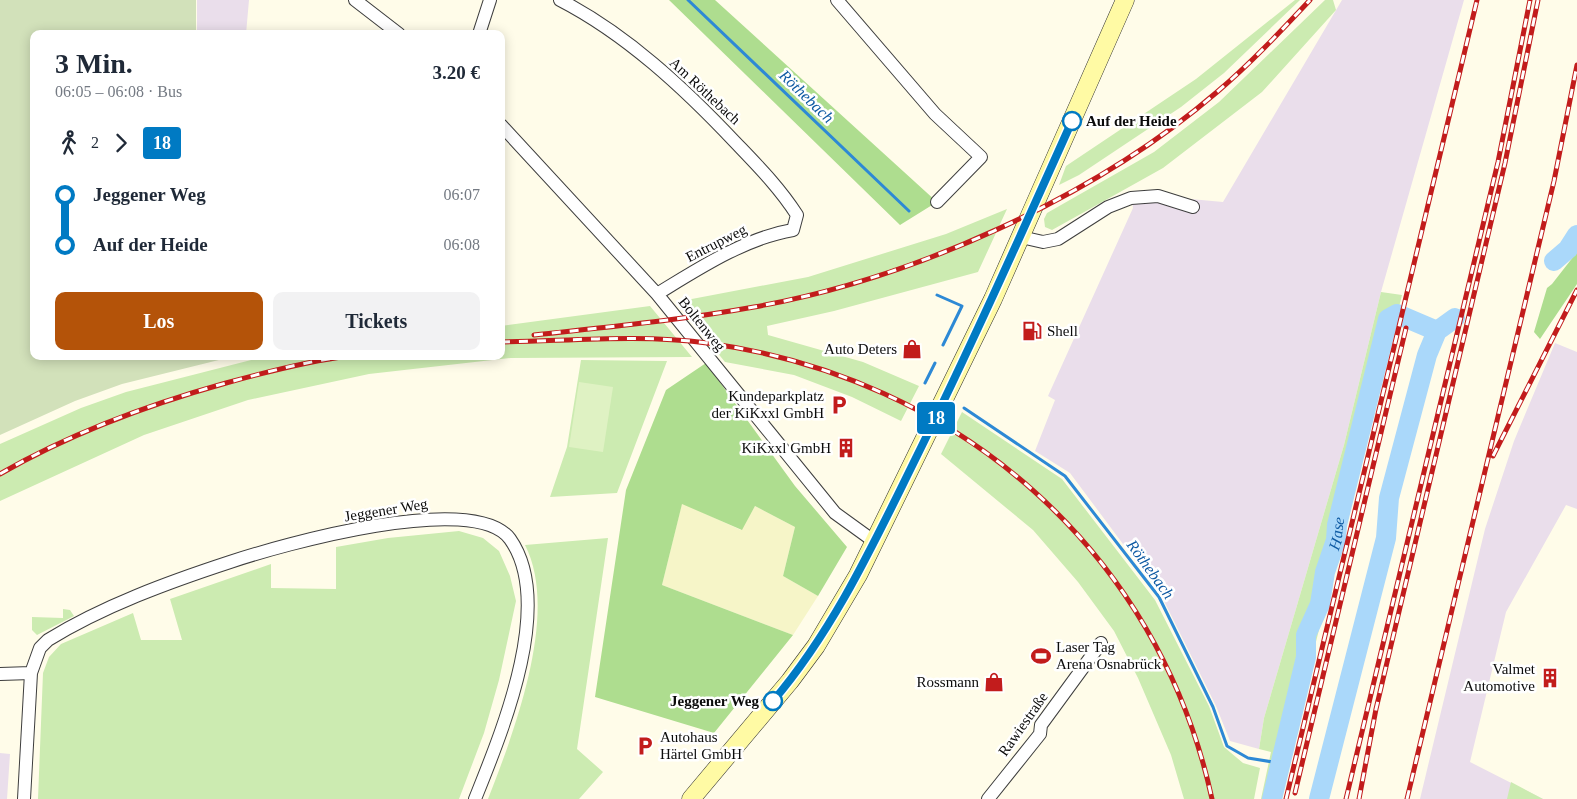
<!DOCTYPE html>
<html lang="de">
<head>
<meta charset="utf-8">
<style>
	body { margin:0; font-family:Georgia,serif; background:#f2f2f3; color:#1f2937; height:100vh; display:flex; flex-direction:column; font-size:19px; white-space:nowrap }
	* { box-sizing:border-box; margin:0 }
	p { font-size:16px; color:#747a83 }
	.icon { flex:none; width:28px; height:28px; fill:none; stroke:currentColor; stroke-width:2; stroke-linecap:round; stroke-linejoin:round }
	.map { position:relative; flex:1; overflow:hidden }
	.panel { position:absolute; left:30px; top:30px; width:475px; height:330px; display:flex; flex-direction:column; background:#fff; border-radius:10px; box-shadow:0 2px 12px #0003 }
	.panel>* { flex:none }
	.badge { padding:0 10px; border-radius:4px; font-size:18px; line-height:32px }
	.map>.badge { position:absolute; translate:-50% -50%; box-shadow:0 0 0 2px #fff }
	.legs { display:flex; align-items:center; gap:8px; height:55px; padding:0 25px; font-size:16px }
	.legs p { margin-inline-start:auto }
	.summary { display:flex; align-items:center; justify-content:space-between; height:85px; padding:0 25px }
	h1 { font-size:28px; font-weight:600; line-height:38px }
	.button { display:flex; gap:10px; margin-top:auto; padding:10px 25px }
	.button a { flex:1; height:58px; border-radius:10px; background:#b45309; color:#fff; font-size:20px; font-weight:600; line-height:58px; text-align:center }
	.button a+a { background:#f2f2f3; color:#1f2937 }
	ul { padding:0 25px; list-style:none }
	li { display:flex; align-items:center; gap:18px; height:50px; font-size:19px }
	li i { display:grid; place-items:center; width:8px; height:100%; margin:0 6px; background:currentColor }
	li i::after { content:''; width:12px; height:12px; margin:-6px; border:4px solid; border-radius:50%; background:#fff }
	li p { margin-inline-start:auto }
	li:first-child i { background:linear-gradient(#0000 50%,currentColor 0) }
	li:last-child i { background:linear-gradient(currentColor 50%,#0000 0) }
	.map>svg:first-child { display:block }
	.industrial { fill:#eadeeb }
	.farmland { fill:#f6f5c8 }
	.green { fill:#ccebb1 }
	.forest { fill:#aedd8f }
	.cemetery { fill:#d2e1ba }
	.pitch { fill:#dff2c3 }
	.lines { fill:none; stroke-linecap:round; stroke-linejoin:round }
	.stream { stroke:#2d89d5; stroke-width:3 }
	.river { stroke:#aad8fa; stroke-width:20 }
	.minor-casing { stroke:#3e3e3e; stroke-width:14 }
	.secondary-casing { stroke:#2d2d2d; stroke-width:19 }
	.minor { stroke:#fff; stroke-width:12 }
	.secondary { stroke:#fffaa4; stroke-width:18 }
	.rail-casing { stroke:#c21c1c; stroke-width:5 }
	.rail { stroke:#fff; stroke-width:3; stroke-dasharray:9; stroke-linecap:butt }
	.line-1-casing { stroke:#fff; stroke-width:11 }
	.line-1 { stroke:#007ac3; stroke-width:8 }
	.stop-1-dot { fill:#fff; stroke:#007ac3; stroke-width:2.5 }
	.labels { text-anchor:middle; stroke-width:5; stroke-linejoin:round; paint-order:stroke }
	.street-label { font-size:15px; fill:#0b0b0b; stroke:#fff }
	.stop-label { font-size:15px; font-weight:bold; fill:#0b0b0b; stroke:#fff; text-anchor:start }
	.poi-label { font-size:15px; fill:#0b0b0b; stroke:#fff; text-anchor:end }
	.water-label { font-size:16px; font-style:italic; fill:#0e5aa3; stroke:#fff }
</style>
</head>
<body>
<div class="map">
<svg width="1577" height="799" viewBox="0 0 1577 799">
	<rect width="100%" height="100%" fill="#fffce9"/>
	<path class="industrial" d="M197,0H249L246,34H197Z
		M1342,0H1464L1381,292L1344,445L1264,718L1259,749L1230,741L1216,706L1161,595L1070,473L1035,451L1055,400L1048,396L1133,208L1131,198L1158,196L1223,202Z
		M1555,343L1577,352V509L1566,505L1506,612L1470,762L1543,799H1420L1485,529L1514,441Z
		M0,753L10,754L7,799H0Z"/>
	<path class="farmland" d="M682,503L741,530L755,506L795,527L783,576L818,596L793,635L662,585Z"/>
	<path class="green" d="M1295,0H1300L1224,73L1181,107L1079,175L1059,185L1066,166L1196,79Z
		M1325,0H1333L1336,10L1262,92L1163,168L1052,230L1045,227L1044,219L1047,213L1154,152L1219,102Z
		M1007,209L978,272L834,311L767,326L768,335L863,362L919,386L901,421L852,397L794,375L725,362L676,302L808,277L946,234Z
		M1381,292L1402,295L1277,799H1261L1271,752L1259,749L1264,718L1344,445Z
		M650,306L692,357L511,358L369,374L248,400L144,435L0,501V444L81,408L126,392L267,356H501V326Z
		M581,360L667,361L617,493L550,497L567,447Z
		M962,412L1062,479L1155,600L1209,706L1224,747L1243,763L1260,768L1254,799H1184L1171,755L1138,678L1114,631L1078,582L1033,530L941,454Z
		M459,531L483,538L499,551L510,576L516,601L499,680L484,733L459,799H38L43,673L49,657L61,644L133,613L141,640H182L170,599L271,564V588L336,589V547L388,538Z
		M608,538L577,749L603,772L579,799H488C514,732 560,613 525,545Z
		M63,609L70,610L74,616L37,635L32,630V617L63,618Z
		M1511,782L1543,799H1507Z"/>
	<path class="forest" d="M669,0H715L937,202L900,225Z
		M1577,252V284L1540,339L1534,332L1547,288L1552,284Z
		M706,363L795,486L847,547L818,596L783,576L795,527L755,506L742,530L682,504L662,585L793,635L714,733L595,697L626,490L666,390Z"/>
	<path class="cemetery" d="M0,0H196V34H34V356H235L122,384L75,401L0,435Z"/>
	<path class="pitch" d="M579,382L613,387L603,452L569,447Z"/>
	<g class="lines">
		<path class="stream" d="M688,0L909,211
			M937,295L962,306L943,345
			M925,383L935,363
			M964,408L1065,476L1159,597L1213,707L1227,746L1248,758L1279,763"/>
		<g class="river">
			<path d="M1554,261L1568,249L1577,235"/>
			<path id="s1" d="M1272,799L1306,657V635L1320,604L1325,572L1336,540L1337,525L1388,319L1397,314L1437,331"/>
			<path d="M1319,799L1386,538L1389,498L1427,355L1437,331L1455,318"/>
		</g>
		<defs>
			<path id="minor" d="M355,0L399,34
				M560,0C626,34 684,88 735,142C757,165 779,187 797,215L793,230C745,238 698,269 657,294
				M837,0L935,114L981,157L937,202
				M479,34L490,0
				M501,125L657,294L835,513L875,542
				M1021,237L1043,242L1058,239L1108,207L1131,198L1158,196L1193,207
				M0,674L31,673
				M24,799L31,673L40,648L48,640C103,606 169,582 230,562C281,545 474,490 510,539C556,604 501,734 475,799
				M988,799L1040,734L1041,725L1101,643"/>
			<path id="secondary" d="M691,799L790,681L816,646L858,575L993,299L1125,0"/>
		</defs>
		<use href="#minor" class="minor-casing"/>
		<use href="#secondary" class="secondary-casing"/>
		<use href="#minor" class="minor"/>
		<use href="#secondary" class="secondary"/>
		<defs>
			<path id="rail" d="M534,335C607,327 682,320 754,307C913,279 1095,197 1217,92C1250,64 1280,32 1310,0
				M501,342C569,341 639,334 707,343C957,377 1158,550 1212,799
				M1493,456L1577,290
				M0,474C71,433 147,405 226,383C266,372 308,361 349,356
				M1295,793L1406,328
				M1286,799L1477,0
				M1346,799L1498,162L1530,0
				M1359,799L1376,709L1505,163L1538,0
				M1407,799L1554,181L1577,65"/>
		</defs>
		<use href="#rail" class="rail-casing"/>
		<use href="#rail" class="rail"/>
	</g>
	<g class="lines">
		<defs>
			<path id="line-1" d="M773,701C832,632 871,549 911,468C968,353 1020,237 1072,121"/>
		</defs>
		<use href="#line-1" class="line-1-casing"/>
		<use href="#line-1" class="line-1"/>
	</g>
	<defs>
		<symbol id="fuel-bare" viewBox="-9 -9 18 18"><path d="M-5.5-6h7V0h2V4h1.3V-2.5L3-4.5l.8-.8L6-3V5H2.5V1h-1V6h-7ZM-4.2-4.7v3.2H.2V-4.7Z" fill="#c21c1c" stroke="#fff" stroke-width="2.5" paint-order="stroke"/></symbol>
		<symbol id="shop-bare" viewBox="-9 -9 18 18"><path d="M-5-2.5h2.3a2.7 3.5 0 0 1 5.4 0H5L5.5 6h-11ZM-1.5-2.5h3a1.5 2.3 0 0 0-3 0Z" fill="#c21c1c" stroke="#fff" stroke-width="2.5" paint-order="stroke"/></symbol>
		<symbol id="parking-bare" viewBox="-9 -9 18 18"><path d="M-3.5-5.5H1a3.5 3.5 0 0 1 0 7H-1V5.5H-3.5ZM-1-3.4V-.6H.8a1.4 1.4 0 0 0 0-2.8Z" fill="#c21c1c" stroke="#fff" stroke-width="2.5" paint-order="stroke"/></symbol>
		<symbol id="building-bare" viewBox="-9 -9 18 18"><path d="M-4-6H4V6H1V3H-1V6H-4ZM-2.5-4.3h1.7v1.8h-1.7ZM.8-4.3h1.7v1.8H.8ZM-2.5-1h1.7V.8h-1.7ZM.8-1h1.7V.8H.8Z" fill="#c21c1c" stroke="#fff" stroke-width="2.5" paint-order="stroke"/></symbol>
		<symbol id="stadium-bare" viewBox="-9 -9 18 18"><path d="M0-5a6.5 5 0 1 0 0 10a6.5 5 0 1 0 0-10ZM-3.5-1.8h7v3.6h-7Z" fill="#c21c1c" stroke="#fff" stroke-width="2.5" paint-order="stroke"/></symbol>
	</defs>
	<g fill-rule="evenodd">
		<use href="#fuel-bare" x="1018" y="317" width="28" height="28"/>
		<use href="#shop-bare" x="898" y="335" width="28" height="28"/>
		<use href="#parking-bare" x="825" y="391" width="28" height="28"/>
		<use href="#building-bare" x="832" y="434" width="28" height="28"/>
		<use href="#stadium-bare" x="1027" y="642" width="28" height="28"/>
		<use href="#building-bare" x="1536" y="664" width="28" height="28"/>
		<use href="#shop-bare" x="980" y="668" width="28" height="28"/>
		<use href="#parking-bare" x="631" y="732" width="28" height="28"/>
	</g>
	<g class="stop-1-dot">
		<circle cx="1072" cy="121" r="9"/>
		<circle cx="773" cy="701" r="9"/>
	</g>
	<g class="labels">
		<g class="street-label">
			<text transform="translate(705 91) rotate(43)" y="5">Am Röthebach</text>
			<text transform="translate(716 243) rotate(-27)" y="5">Entrupweg</text>
			<text transform="translate(702 324) rotate(51)" y="5">Boltenweg</text>
			<text transform="translate(386 510) rotate(-9)" y="5">Jeggener Weg</text>
			<text transform="translate(1023 724) rotate(-55)" y="5">Rawiestraße</text>
		</g>
		<g class="stop-label">
			<text x="1086" y="126">Auf der Heide</text>
			<text x="759" y="706" text-anchor="end">Jeggener Weg</text>
		</g>
		<g class="poi-label">
			<text x="1047" y="336" text-anchor="start">Shell</text>
			<text x="897" y="354">Auto Deters</text>
			<text x="824" y="401">Kundeparkplatz<tspan x="824" dy="17">der KiKxxl GmbH</tspan></text>
			<text x="831" y="453">KiKxxl GmbH</text>
			<text x="1056" y="652" text-anchor="start">Laser Tag<tspan x="1056" dy="17">Arena Osnabrück</tspan></text>
			<text x="1535" y="674">Valmet<tspan x="1535" dy="17">Automotive</tspan></text>
			<text x="979" y="687">Rossmann</text>
			<text x="660" y="742" text-anchor="start">Autohaus<tspan x="660" dy="17">Härtel GmbH</tspan></text>
		</g>
		<g class="water-label">
			<text transform="translate(807 96) rotate(44)" y="6">Röthebach</text>
			<text dy="6" stroke="none"><textPath href="#s1" startOffset="275">Hase</textPath></text>
			<text transform="translate(1151 569) rotate(54)" y="6">Röthebach</text>
		</g>
	</g>
</svg>
<b class="badge" style="left:936px;top:418px;background:#007ac3;color:#fff">18</b>
<section class="panel">
<div class="summary"><div><h1>3 Min.</h1><p>06:05 – 06:08 · Bus</p></div><b>3.20 €</b></div>
<div class="legs"><svg class="icon" aria-label="walk" viewBox="0 0 24 24"><circle cx="13" cy="4" r="2"/><path d="M13 8l-2 6 4 7M11 14l-3 7M7 12l3-4h3l4 4"/></svg>2<svg class="icon" aria-label="forward" viewBox="0 0 24 24"><path d="M9 5l7 7-7 7"/></svg><b class="badge" style="background:#007ac3;color:#fff">18</b></div>
<ul>
<li><i style="color:#007ac3"></i><b>Jeggener Weg</b><p>06:07</p></li>
<li><i style="color:#007ac3"></i><b>Auf der Heide</b><p>06:08</p></li>
</ul>
<div class="button"><a>Los</a><a>Tickets</a></div>
</section>
</div>
</body>
</html>
